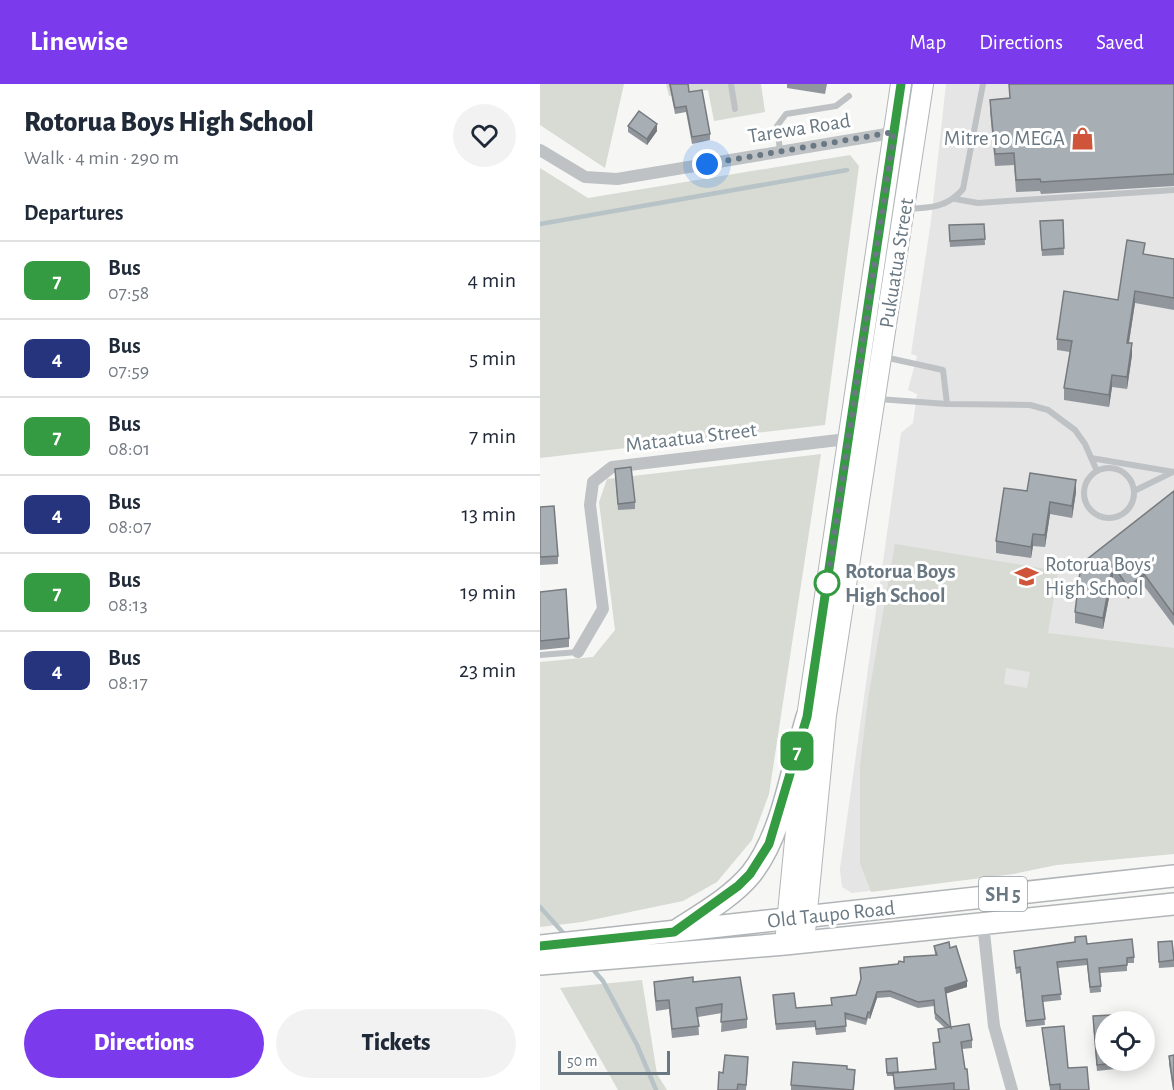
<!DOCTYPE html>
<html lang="en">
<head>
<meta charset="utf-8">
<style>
	body { margin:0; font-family:"Alegreya Sans",sans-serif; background:#f2f2f3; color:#1f2937; height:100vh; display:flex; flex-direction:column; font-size:22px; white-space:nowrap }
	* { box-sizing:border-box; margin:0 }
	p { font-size:20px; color:#747a83 }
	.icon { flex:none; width:33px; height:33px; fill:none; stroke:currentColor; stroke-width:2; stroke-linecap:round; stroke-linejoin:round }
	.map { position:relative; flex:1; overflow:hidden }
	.sheet { display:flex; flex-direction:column; background:#fff; width:540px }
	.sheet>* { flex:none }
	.badge { padding:0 12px; border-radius:9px; font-size:21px; line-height:39px }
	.fabs { position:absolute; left:555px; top:927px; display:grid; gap:12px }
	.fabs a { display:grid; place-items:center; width:60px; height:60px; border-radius:50%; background:#fff; box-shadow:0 3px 15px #0003; font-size:30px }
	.scale { position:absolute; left:18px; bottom:15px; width:112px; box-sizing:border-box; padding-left:6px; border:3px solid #697882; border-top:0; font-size:16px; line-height:21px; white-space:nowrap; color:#697882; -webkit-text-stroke:4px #fff; paint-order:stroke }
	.you { position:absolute; width:30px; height:30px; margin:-15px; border:4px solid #fff; border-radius:50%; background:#1a73e8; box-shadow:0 0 0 9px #1a73e833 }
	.map>.badge { position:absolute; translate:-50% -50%; box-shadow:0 0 0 3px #fff }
	h2 { padding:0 24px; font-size:22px; line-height:54px }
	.round { display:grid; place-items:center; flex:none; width:63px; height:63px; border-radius:32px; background:#f2f2f3 }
	.summary { display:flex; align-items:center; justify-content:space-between; height:102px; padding:0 24px }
	h1 { font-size:28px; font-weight:800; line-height:45px }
	.button { display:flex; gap:12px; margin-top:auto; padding:12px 24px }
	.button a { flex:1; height:69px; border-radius:36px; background:#7c3aed; color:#fff; font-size:24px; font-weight:800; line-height:69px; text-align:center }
	.button a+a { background:#f2f2f3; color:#1f2937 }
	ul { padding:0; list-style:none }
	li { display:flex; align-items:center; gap:18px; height:78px; padding:0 24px; border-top:2px solid #e0e1e3 }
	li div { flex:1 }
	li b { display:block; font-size:22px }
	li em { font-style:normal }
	li .badge { min-width:66px; font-weight:700; text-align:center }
	header { display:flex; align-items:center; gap:36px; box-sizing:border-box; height:84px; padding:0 30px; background:#7c3aed; color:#fff }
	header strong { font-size:28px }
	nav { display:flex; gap:33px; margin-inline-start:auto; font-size:21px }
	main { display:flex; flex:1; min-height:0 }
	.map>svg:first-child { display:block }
	.built { fill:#e4e5e4 }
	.green { fill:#d7dbd3; fill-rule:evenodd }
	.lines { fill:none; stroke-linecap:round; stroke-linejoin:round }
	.stream { stroke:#b8c3c7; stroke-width:4.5 }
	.primary-casing { stroke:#b2b6b9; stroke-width:22 }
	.trunk-casing { stroke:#b2b5b8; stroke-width:24 }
	.service { stroke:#bec2c5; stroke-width:6 }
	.minor { stroke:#bec2c5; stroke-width:12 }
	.primary { stroke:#fff; stroke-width:20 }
	.trunk { stroke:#fff; stroke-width:21 }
	.wall { fill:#90969b }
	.shaded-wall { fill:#767a7e }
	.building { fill:#a8afb4; stroke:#767a7e; stroke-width:1.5 }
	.line-casing { stroke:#fff; stroke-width:14 }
	.line { stroke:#359b42; stroke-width:9 }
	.walk { stroke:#697882; stroke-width:6; stroke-dasharray:0 10.8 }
	.stop-dot { fill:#fff; stroke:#359b42; stroke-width:3 }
	.labels { text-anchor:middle; stroke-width:6; stroke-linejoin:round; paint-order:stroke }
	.shield { fill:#fff; stroke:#96a0a8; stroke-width:1.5 }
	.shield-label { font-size:20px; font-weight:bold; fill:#697882 }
	.street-label { font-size:21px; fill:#697882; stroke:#fff }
	.poi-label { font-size:21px; fill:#697882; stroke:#fff; text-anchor:end }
	.stop-label { font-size:21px; font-weight:bold; fill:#697882; stroke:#fff; text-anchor:start }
</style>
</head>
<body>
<header>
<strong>Linewise</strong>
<nav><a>Map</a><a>Directions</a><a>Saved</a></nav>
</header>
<main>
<section class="sheet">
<div class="summary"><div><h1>Rotorua Boys High School</h1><p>Walk · 4 min · 290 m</p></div><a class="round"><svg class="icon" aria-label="heart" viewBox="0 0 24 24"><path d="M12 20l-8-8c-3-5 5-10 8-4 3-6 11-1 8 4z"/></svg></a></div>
<h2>Departures</h2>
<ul>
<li><span class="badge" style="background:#359b42;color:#fff">7</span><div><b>Bus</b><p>07:58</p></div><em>4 min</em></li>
<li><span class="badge" style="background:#26347d;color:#fff">4</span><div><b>Bus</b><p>07:59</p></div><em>5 min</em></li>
<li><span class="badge" style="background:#359b42;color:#fff">7</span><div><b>Bus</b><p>08:01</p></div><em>7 min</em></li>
<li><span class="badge" style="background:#26347d;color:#fff">4</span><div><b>Bus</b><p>08:07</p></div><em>13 min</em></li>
<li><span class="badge" style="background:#359b42;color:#fff">7</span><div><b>Bus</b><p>08:13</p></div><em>19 min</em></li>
<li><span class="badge" style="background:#26347d;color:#fff">4</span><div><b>Bus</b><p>08:17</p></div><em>23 min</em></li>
</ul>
<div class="button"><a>Directions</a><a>Tickets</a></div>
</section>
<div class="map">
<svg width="634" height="1006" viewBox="0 0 634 1006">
	<rect width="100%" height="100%" fill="#f6f6f4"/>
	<path class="built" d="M406,0H634V769L516,781L473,790L312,809L302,803L300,785L361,349L373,339L377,310L368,306L377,272L371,270L391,137Z"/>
	<path class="green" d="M0,0H84L65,84L0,41Z
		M126,0H221L225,28L174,37L168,6L129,12Z
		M310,71L319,82L285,341L0,374V84L48,114Z
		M281,370L229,710L212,756L177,798L143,817L42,838L0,843V578L53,573L75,546L59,418L67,395Z
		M355,460L518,487L508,549L634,564V770L516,781L473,790L331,808L320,779V682L328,615ZM466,584L490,588L487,604L464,600Z
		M102,896L117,990L127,1006H78L20,904Z"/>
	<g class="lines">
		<path class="stream" d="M0,140L307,86
			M0,823L26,852
			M50,882L63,897L97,961L116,1006"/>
		<defs>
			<path id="primary" d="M264,858L286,631L383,0
				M245,860L267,633L361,0"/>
			<path id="trunk" d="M137,846C162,830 192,813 211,790C243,750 252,682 267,633
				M0,862L634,792
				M0,880L245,860L634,820"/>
		</defs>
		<use href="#primary" class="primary-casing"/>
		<use href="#trunk" class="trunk-casing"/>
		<path class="service" d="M191,0L195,25
			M240,66L237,42L246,30L296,22L309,12
			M415,115L438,119L634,106
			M366,125C389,124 407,124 423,105L443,0
			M344,273L403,286L407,320
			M338,315L407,320L490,321L508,326L535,346L545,360L557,387
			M551,374L634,388
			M544 409a25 25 0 1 1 50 0a25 25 0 1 1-50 0Z
			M594,407L633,388
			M0,571L38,568"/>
		<path class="minor" d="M0,66L45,93L77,95L376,45
			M38,568L63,525L50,421L53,398L72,383L315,354
			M443,839L454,942L472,1006"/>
		<use href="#primary" class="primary"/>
		<use href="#trunk" class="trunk"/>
	</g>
	<path class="wall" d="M129,0H148L149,8L170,50V56L152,60L146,28L135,30Z
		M247,0H287L285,10L247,4Z
		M634,0V102L501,110L500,107L476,108L474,81L455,82L450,27V16Z
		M88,42L117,47L107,61L88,48Z
		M523,136L524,171L502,172L500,137Z
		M444,140L445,161L410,163L409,148Z
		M605,170L634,175V226L595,219L589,259L592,271L587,305L572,303L569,323L524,316V304L530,268L517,266V255L578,216Z
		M75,385L95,418V425L78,426Z
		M487,407L536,408L532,434L510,430L505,463L493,462L491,474L456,469V457Z
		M634,407V542L604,502L588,515L573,493L563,545L535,539V528Z
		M0,423L18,472V480L0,481Z
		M0,508L29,554V563L0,566Z
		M535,853L547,860L594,873V879H587V887L560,889L561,908L550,909L547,881L518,884L521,916L503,918L505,941L486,943L480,889L476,890L474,867L535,858Z
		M394,862L410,864L427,903L406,909L411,943L432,956V964L422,965L429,1006H354L353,992H347L346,975L358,988L395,985L393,966V959L399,958L398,945L405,944L395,935L394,922L378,924L350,913L337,914L330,935L328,934L326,941L305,935L306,948L276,951L275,943L236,946L233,911L256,924L292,921L291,914L316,911L321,897L320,884L358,880L364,878L395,871Z
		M618,864L634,876V883L619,884Z
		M114,898H153L207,935V944L181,948L182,929L158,933L159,951L132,954L129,925L116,927L114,907Z
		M553,938L566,976H586V980H584V984L557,987Z
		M502,944L528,984L549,1006H510Z
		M629,972L634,1006H633L629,980Z
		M208,982L206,1006H178L183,989Z
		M307,985L315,995L314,1006H251V1001Z"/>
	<path class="shaded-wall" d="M117,40V47L107,61V55Z
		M595,207V219L587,270V259Z
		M592,259V271L587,305V293Z
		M572,291V303L569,323V311Z
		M536,396V408L532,434V422Z
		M510,418V430L505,463V451Z
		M493,450V462L491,474V463Z
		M573,481V493L563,545V534Z
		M604,490V502L588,515V503Z
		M427,897V903L405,910V904Z
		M337,908V914L330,935V929Z"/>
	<path class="building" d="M130,0H148L149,8L162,6L170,50L152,53L146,22L135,24Z
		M469,0H634V90L501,98L500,95L476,96L474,69L455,70L450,16L470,14Z
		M99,27L117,40L107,55L88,42Z
		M523,136L524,164L502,166L500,137Z
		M444,140L445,155L410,157L409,141Z
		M587,156L605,159L603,170L634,175V214L595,207L587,259H592L587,293L572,291L569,311L524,304L532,257L517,255L524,207L578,216Z
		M91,383L95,418L78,420L75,385Z
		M490,389L536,396L532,422L510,418L505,451L493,450L491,463L456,457L464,404L487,407Z
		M634,407V531L604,490L588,503L573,481L563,534L535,528L541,480Z
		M14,422L18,472L0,473V423Z
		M26,505L29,554L0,557V508Z
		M546,852L547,860L592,855L594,873L587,874V881L559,884L561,902L550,903L547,875L517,878L521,910L502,912L505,935L486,937L480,883L476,884L474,867L535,858V853Z
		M632,857L634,876L619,878L618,858Z
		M409,858L410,864L416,862L427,897L405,904L411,944L395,929L394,916L378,918L350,907L337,908L330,929L328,928L326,935L305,929L306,942L276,945L275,937L236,940L233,911L254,909L256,924L292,921L291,914L316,911L321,895L320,884L358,880L359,877L364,878V873L397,871L394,862Z
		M153,893V898L200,893L207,935L181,938L182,920L156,924L159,942L132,945L129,916L116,917L114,898Z
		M572,931L573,938H566V976H584V978L557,981L553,932Z
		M429,940L432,956L421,958L425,985H427L429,1006H414V999L355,1004L353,989L396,985L393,959L400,958L398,945Z
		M524,942L528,984L547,983L549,1006H520V1000L510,1001L502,944Z
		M185,971L208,973L206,1001L198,1000L197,1006H178L179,988L183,989Z
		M634,971V1006L629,972Z
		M357,974L358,988L347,989L346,975Z
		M253,978L307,982V985L315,986L313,1006L251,1001Z"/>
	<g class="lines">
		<defs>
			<path id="line" d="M0,862L134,848L198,802L210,790L229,760L267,633L361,0"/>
		</defs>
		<use href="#line" class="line-casing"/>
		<use href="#line" class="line"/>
		<path class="walk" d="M167,80L354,48L287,499"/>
	</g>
	<defs>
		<symbol id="shop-bare" viewBox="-9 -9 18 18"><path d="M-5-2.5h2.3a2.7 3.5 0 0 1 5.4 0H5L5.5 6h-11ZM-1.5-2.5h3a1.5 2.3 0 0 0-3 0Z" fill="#d0543a" stroke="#fff" stroke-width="2.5" paint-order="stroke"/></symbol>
		<symbol id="school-bare" viewBox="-9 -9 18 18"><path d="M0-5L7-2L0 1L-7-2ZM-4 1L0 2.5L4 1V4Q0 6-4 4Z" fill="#d0543a" stroke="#fff" stroke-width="2.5" paint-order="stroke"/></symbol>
	</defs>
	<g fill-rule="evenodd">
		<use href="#shop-bare" x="526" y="38" width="33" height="33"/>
		<use href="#school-bare" x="470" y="476" width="33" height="33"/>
	</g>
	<circle class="stop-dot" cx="287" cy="499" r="12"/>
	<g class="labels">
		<rect class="shield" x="439" y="793" width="48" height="34" rx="4.5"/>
		<g class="shield-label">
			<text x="463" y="817">SH 5</text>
		</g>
		<g class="street-label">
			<text transform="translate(259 44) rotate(-9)" y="7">Tarewa Road</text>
			<text transform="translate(356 179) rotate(-81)" y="7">Pukuatua Street</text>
			<text transform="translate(151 353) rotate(-7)" y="7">Mataatua Street</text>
			<text transform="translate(291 830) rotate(-6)" y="7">Old Taupo Road</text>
		</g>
		<g class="poi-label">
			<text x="525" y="61">Mitre 10 MEGA</text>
			<text x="505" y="487" text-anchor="start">Rotorua Boys'<tspan x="505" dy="24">High School</tspan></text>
		</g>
		<g class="stop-label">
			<text x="305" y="494">Rotorua Boys<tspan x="305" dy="24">High School</tspan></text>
		</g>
	</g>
</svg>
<div class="fabs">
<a><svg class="icon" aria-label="locate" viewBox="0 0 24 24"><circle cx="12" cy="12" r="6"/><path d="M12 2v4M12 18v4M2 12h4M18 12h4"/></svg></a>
</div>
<div class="scale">50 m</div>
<div class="you" style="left:167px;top:80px"></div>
<b class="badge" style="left:257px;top:667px;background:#359b42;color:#fff">7</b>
</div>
</main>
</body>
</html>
